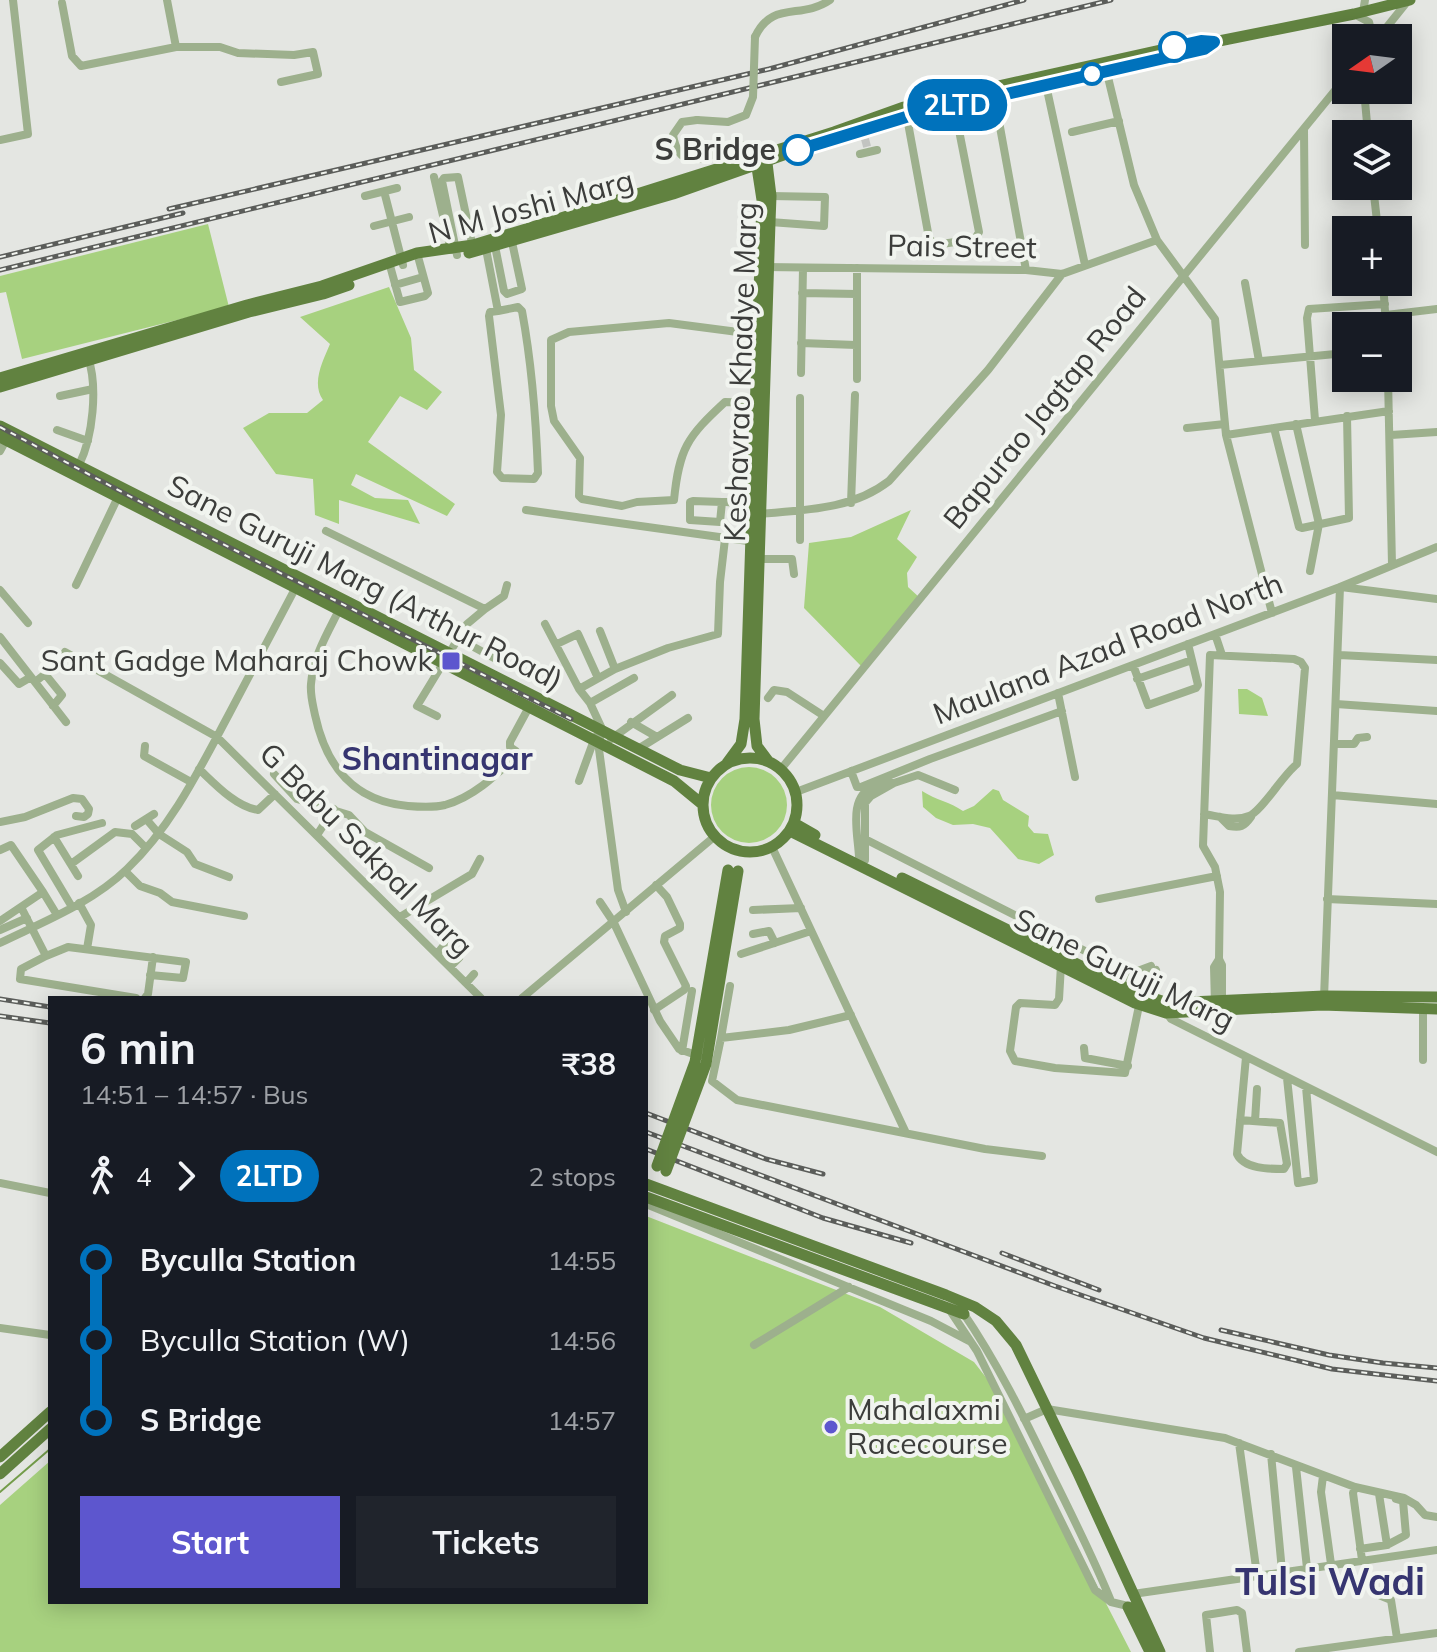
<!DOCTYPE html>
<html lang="en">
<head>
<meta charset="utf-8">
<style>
	body { margin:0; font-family:Mulish,sans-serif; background:#20242c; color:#f1f3f6; height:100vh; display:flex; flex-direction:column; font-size:30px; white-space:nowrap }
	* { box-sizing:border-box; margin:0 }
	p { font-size:26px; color:#9ea1a6 }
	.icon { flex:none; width:44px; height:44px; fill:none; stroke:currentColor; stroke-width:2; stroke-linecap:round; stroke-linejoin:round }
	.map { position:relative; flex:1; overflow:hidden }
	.details { position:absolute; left:48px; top:996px; width:600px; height:608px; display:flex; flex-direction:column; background:#171b24; border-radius:0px; box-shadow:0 4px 20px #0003 }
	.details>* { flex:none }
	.badge { padding:0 16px; border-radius:26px; font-size:28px; line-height:52px }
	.needle { width:52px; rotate:256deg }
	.fabs { position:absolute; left:1332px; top:24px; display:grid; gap:16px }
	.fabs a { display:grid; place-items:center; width:80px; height:80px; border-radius:0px; background:#171b24; box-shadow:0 4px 20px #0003; font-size:40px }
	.map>.badge { position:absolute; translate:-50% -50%; box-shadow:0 0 0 4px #fff }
	.legs { display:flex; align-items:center; gap:12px; height:88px; padding:0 32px; font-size:26px }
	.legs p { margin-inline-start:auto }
	.head { display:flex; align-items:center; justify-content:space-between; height:136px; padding:0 32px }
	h1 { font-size:44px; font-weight:700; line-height:60px }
	.primary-button { display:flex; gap:16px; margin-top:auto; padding:16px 32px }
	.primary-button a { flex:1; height:92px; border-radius:0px; background:#5d56ce; color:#fff; font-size:32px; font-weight:700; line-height:92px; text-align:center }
	.primary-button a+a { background:#20242c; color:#f1f3f6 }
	ul { padding:0 32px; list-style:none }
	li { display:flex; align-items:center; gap:28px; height:80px; font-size:30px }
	li i { display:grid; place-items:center; width:12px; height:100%; margin:0 10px; background:currentColor }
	li i::after { content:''; width:20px; height:20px; margin:-10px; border:6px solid; border-radius:50%; background:#171b24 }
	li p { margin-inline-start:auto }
	li:first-child i { background:linear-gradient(#0000 50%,currentColor 0) }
	li:last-child i { background:linear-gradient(currentColor 50%,#0000 0) }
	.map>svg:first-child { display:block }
	.green { fill:#a7d17f }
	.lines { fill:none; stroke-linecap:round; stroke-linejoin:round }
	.stream { stroke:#739c4a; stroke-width:2 }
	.minor-tunnel { stroke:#c2c4c1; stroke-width:8; stroke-dasharray:8 4; stroke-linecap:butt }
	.minor { stroke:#9db08d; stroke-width:8 }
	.major { stroke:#618240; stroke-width:11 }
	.rail-casing { stroke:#5b5d5a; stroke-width:5 }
	.rail { stroke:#f1f4ef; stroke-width:2; stroke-dasharray:6; stroke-linecap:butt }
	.minor-bridge { stroke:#9db08d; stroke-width:8 }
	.major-bridge { stroke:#618240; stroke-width:11 }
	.line-1-casing { stroke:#fff; stroke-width:18 }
	.line-1 { stroke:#0072bc; stroke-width:12 }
	.stop-1-dot { fill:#fff; stroke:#0072bc; stroke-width:4 }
	.poi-dot { fill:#5d56ce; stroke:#f1f4ef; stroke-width:3 }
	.labels { text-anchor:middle; stroke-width:8; stroke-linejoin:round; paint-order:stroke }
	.stop-label { font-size:30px; font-weight:bold; fill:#3c3d3b; stroke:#f1f4ef; text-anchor:end }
	.street-label { font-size:30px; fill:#3c3d3b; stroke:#f1f4ef }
	.poi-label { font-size:30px; fill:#3c3d3b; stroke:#f1f4ef; text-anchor:end }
	.neighbourhood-label { font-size:32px; font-weight:bold; fill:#363570; stroke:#f1f4ef }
	.district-label { font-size:38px; font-weight:bold; fill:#363570; stroke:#f1f4ef }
</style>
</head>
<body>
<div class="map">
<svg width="1437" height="1652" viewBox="0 0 1437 1652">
	<rect width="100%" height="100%" fill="#e4e6e2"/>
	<path class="green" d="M208,224L229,307L22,359L6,292L0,293V276Z
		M389,287L411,338L414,370L442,392L427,410L400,396L368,442L455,504L447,516L356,474L351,485L375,498L408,500L420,524L339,500V524L315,515L313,479L276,474L243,428L269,413H307L323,400C311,383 323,361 330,344L300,317Z
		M911,510L897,539L917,557L907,573L908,587L920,598L863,668L804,608L809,543L851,537Z
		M1238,689H1247L1262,698L1268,716L1239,714Z
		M711 805a38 38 0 1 1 76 0a38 38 0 1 1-76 0Z
		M993,789L999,791L1003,800L1029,816L1028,826L1034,833L1048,834L1054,855L1039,864L1018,859L990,828L973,824L953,825L936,818L923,807L922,791C936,800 950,802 963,811L974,806Z
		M646,1216L880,1307L974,1362L998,1393L1131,1652H0V1505L50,1461V1602H646Z"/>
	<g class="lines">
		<path class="stream" d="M0,1492L50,1449"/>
		<path class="minor-tunnel" d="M865,139L868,150"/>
		<path class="minor" d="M167,0L176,47H220L238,53L294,55L313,52L318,74L281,82
			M62,3L72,56L81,66L176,47
			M1363,12L1365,0
			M1354,14L1369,22L1373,38
			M755,37C772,0 801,20 830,0
			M1378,38L1407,2
			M1106,69L1134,185L1157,240L1215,319L1226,435L1272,613
			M1046,85L1085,265
			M1364,90L1368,134
			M994,94L1026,270
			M906,112L929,238L935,245L975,239L979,232L954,105
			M697,120L682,122L673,135C683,195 738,122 765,153
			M1304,130L1305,245
			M1072,132L1119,121
			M0,140L28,134L13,0
			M860,154L877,150
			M434,177L451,250
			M1373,186L1378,230
			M384,191L403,265
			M365,196L397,188
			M770,222L824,226L825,197L771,196
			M374,226L409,217
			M494,241L504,291L507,294L522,289L512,242
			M485,244L498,311L490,312L489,316L501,415L497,472L502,478L534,479L538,473C536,418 532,365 522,311L518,307L498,311
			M457,255L442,181L444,178L458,177L473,248
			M389,262L400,302L425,296L428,293L417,253
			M764,267L1026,270L1062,274L1157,240
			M1383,282L1386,326
			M1245,283L1259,361
			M395,285L423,277
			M802,293L857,294
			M1386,315L1437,309
			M801,343L856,345
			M1220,365L1346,353
			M801,373L803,268
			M1388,378L1392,565
			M857,379V268
			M60,396L93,389
			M800,398V540
			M760,403L725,402C687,437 679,449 674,500L637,502L622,506L582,499L579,496L580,458L554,421L551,406V340L569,332L669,323L761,335
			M1315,420L1307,318L1309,309L1385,304
			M1296,424L1319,524L1310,571
			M1187,428L1225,424
			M1274,428L1299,527L1302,528L1349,518L1347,416
			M57,430L88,441
			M1226,435L1389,411
			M1391,435L1437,432
			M0,451L6,440
			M79,465C93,437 98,387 88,357
			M722,502L720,522L690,520V502L693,501L722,502H726L752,504
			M851,503L855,395
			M526,510L755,542
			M758,514C804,510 852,510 889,481L988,370L1062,274
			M326,531L485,609L467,624L417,706L437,716
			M757,559H792L794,574
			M76,585L118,497
			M1341,587L1437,599
			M0,590L28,623
			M485,609L504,596L507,585
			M339,610C327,634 313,657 311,684C310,695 313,705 315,715C326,766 353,801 408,806C420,807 433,808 445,805C473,797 494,777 515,757L516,751L510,747V742L529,707
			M545,624L579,689
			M600,631L615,669
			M1215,634L1222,655
			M0,637L66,722
			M557,644L578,634L598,678
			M470,645L494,658
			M65,652L217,737L481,998
			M1339,655L1437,660
			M0,663L19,684L31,677
			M1133,665L1148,705L1196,688L1198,685L1188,644
			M1137,679L1192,660
			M35,682L45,674L62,695L53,706
			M1058,693L1075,777
			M768,698L774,690L787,692L824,716
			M590,703L634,678
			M1336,704L1437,711
			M631,722L657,737
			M611,739L672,695
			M1334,744H1354L1358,738L1367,737
			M145,746L144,756L191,782
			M638,749L688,718
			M199,769C215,784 236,807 258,810L275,794
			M781,769L1346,77
			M851,771L857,787H861L930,759L1062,711
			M274,774L297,799L349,815L365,832L429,868
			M579,781L595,737
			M894,783L918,775L955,790
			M796,792L1340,587L1437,547
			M1332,795L1437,804
			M1204,814C1218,816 1235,822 1249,816C1262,811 1282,776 1297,764L1305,668L1301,662L1294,659L1210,655L1203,846L1215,867L1220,892L1219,959L1222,965V1000
			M1220,817L1229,826C1240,828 1244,827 1251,817
			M147,820L159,834L187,852L195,864L229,877
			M0,822L25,817L73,798L82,799L89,809L88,814L84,817L76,816
			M135,826L154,814
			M317,835L334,809
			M54,837L78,876
			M865,839L1091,954
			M772,847L906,1133
			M0,850L11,845L43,892L0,921
			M859,857C858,833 847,796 875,786C882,784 886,782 894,783L871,796L865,803V860
			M71,864L115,832L132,834L146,848
			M125,871L140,886L160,893L172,902L244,916
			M43,892L57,915
			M1099,899L1217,876
			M1327,899L1437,904
			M600,902L614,923L660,1021L679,1049L699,1056
			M79,903L91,925L87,949
			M21,907L46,956L68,947L186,962L183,978L150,975
			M72,907L38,850L57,835L102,823
			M753,910L801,908
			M626,912L618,890L598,742L603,731L590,703L579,689L615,669L668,648L718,634L720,582L725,539
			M400,917L472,874L480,859
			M0,930L27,918
			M753,934L769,931L775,943
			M0,943C43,922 92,903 127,869C172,826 199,770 228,716C251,672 274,629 297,585
			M437,954L445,944
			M741,954L811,931
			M46,956L21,969L20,979L136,998
			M1096,956L1133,972
			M1061,965L1059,999L1055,1005L1020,1003L1016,1007L1010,1051L1015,1061L1055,1068L1125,1073L1140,1001
			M450,967L459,958
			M1111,981L1151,966
			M466,983L474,974
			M730,986L721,1038L789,1030L851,1015
			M1122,986L1156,970
			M145,998L148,994L153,957
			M522,998L714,837
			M1324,998L1340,587
			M1215,1005L1214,967L1219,959
			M1423,1008V1060
			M654,1010L684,990L686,986L664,942L665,936L680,928V924L667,897L656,885
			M1166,1012L1171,1019L1437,1152
			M721,1038L712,1081L737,1100L985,1149L1042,1156
			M1084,1048L1085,1058L1128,1066
			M682,1051L692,991
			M1287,1078L1298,1183L1314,1180L1306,1087
			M1240,1120L1280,1123L1287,1164L1284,1169C1269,1169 1244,1169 1237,1154L1246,1057
			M1255,1121L1257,1089
			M0,1183L50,1193
			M646,1204L931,1321L969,1341
			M949,1309L977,1351L1095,1590L1111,1602L1132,1607
			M962,1311C997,1362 1024,1417 1051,1473C1072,1515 1093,1557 1111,1601
			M0,1328L50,1335
			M754,1345L849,1287
			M1024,1419L1047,1409L1225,1438L1355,1487L1404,1498L1416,1505L1425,1515L1437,1517
			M1239,1443L1257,1575
			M1271,1454L1282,1571
			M1296,1467L1307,1568
			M1323,1476L1321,1492L1331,1564
			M1355,1487L1353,1493L1362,1560
			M1379,1494L1387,1545
			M1360,1549L1387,1545L1406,1535L1403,1501L1396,1499
			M1374,1593L1391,1600L1397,1638
			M1133,1594L1437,1550
			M1210,1652L1206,1615L1237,1610L1242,1613L1247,1652
			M1299,1652L1437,1633"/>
		<path class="major" d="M1107,71L1204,49L1214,42
			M854,132L906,117L1090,75
			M766,155L771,196L770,222L754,719L757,746L769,762
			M469,253L673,194L789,153
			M0,378L247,305L322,286L417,253L473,245L526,229L834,132L904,107L1201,41L1214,42L1354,14L1410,0
			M0,387L249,312L323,294L349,285
			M0,426L680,770L711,778
			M0,437L674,781L702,804
			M703 805a47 47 0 1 1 94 0a47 47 0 1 1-94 0Z
			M727,763L741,744L745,719L762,200L756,161
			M794,823L815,835
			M790,831L1135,1003L1166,1013L1322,1005L1437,1009
			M902,878L1134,992L1168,1003L1324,996L1437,997
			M646,1184L946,1295L975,1307L996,1321L1016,1345L1078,1473L1160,1652
			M646,1197L964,1314
			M0,1457L50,1412
			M0,1474L50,1429
			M1128,1607L1150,1652"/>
		<defs>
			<path id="rail" d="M169,209L769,69L1024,0
				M0,257L183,213
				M0,270L1111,0
				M0,427L165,515L571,719
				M0,999L50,1007
				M0,1016L50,1023
				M646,1113L766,1159L823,1174
				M646,1132L1055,1286L1204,1338L1332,1369L1437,1381
				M646,1149L823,1218L911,1243
				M1002,1253L1099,1290
				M1221,1330L1329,1355L1383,1363L1437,1368"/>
		</defs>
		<use href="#rail" class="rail-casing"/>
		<use href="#rail" class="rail"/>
		<path class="minor-bridge" d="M697,120L728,122L746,115L753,97L755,37"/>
		<path class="major-bridge" d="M657,1166L695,1062L728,870
			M666,1171L706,1064L738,871"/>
	</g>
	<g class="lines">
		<defs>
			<path id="line-1" d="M798,150L906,117L1204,49L1214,42L1201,41L1174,47"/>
		</defs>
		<use href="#line-1" class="line-1-casing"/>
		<use href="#line-1" class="line-1"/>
	</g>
	<g class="stop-1-dot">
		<circle cx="1174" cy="47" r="14"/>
		<circle cx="1092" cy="74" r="10"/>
		<circle cx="798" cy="150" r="14"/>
	</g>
	<g class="poi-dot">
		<rect x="441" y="651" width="20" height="20" rx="4"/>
		<circle cx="831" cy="1427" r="8"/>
	</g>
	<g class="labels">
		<g class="stop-label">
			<text x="776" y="160">S Bridge</text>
		</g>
		<g class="street-label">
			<text transform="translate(531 207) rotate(-15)" y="10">N M Joshi Marg</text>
			<text transform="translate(962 247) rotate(1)" y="10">Pais Street</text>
			<text transform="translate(741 372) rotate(-88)" y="10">Keshavrao Khadye Marg</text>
			<text transform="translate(1045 408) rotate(-51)" y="10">Bapurao Jagtap Road</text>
			<text transform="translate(365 583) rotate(27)" y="10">Sane Guruji Marg (Arthur Road)</text>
			<text transform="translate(1108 649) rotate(-21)" y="10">Maulana Azad Road North</text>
			<text transform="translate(366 850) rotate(45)" y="10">G Babu Sakpal Marg</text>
			<text transform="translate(1124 970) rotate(26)" y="10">Sane Guruji Marg</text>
		</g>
		<g class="poi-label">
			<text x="433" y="671">Sant Gadge Maharaj Chowk</text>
			<text x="847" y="1420" text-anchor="start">Mahalaxmi<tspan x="847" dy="34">Racecourse</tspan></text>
		</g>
		<g class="neighbourhood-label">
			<text x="437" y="770">Shantinagar</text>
		</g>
		<g class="district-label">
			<text x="1330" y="1595">Tulsi Wadi</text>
		</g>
	</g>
</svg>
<div class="fabs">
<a><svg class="needle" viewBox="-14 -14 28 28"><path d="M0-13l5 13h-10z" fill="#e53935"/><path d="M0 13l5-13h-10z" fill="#9ea1a6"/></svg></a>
<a><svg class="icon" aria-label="layers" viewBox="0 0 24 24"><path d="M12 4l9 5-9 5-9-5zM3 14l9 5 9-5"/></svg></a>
<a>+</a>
<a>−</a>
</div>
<b class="badge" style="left:957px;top:105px;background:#0072bc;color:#fff">2LTD</b>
<section class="details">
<div class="head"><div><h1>6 min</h1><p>14:51 – 14:57 · Bus</p></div><b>₹38</b></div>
<div class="legs"><svg class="icon" aria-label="walk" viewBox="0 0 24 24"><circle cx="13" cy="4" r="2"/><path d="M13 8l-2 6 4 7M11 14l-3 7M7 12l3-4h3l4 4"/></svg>4<svg class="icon" aria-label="forward" viewBox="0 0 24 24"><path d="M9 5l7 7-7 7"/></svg><b class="badge" style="background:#0072bc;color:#fff">2LTD</b><p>2 stops</p></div>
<ul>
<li><i style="color:#0072bc"></i><b>Byculla Station</b><p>14:55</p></li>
<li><i style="color:#0072bc"></i><span>Byculla Station (W)</span><p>14:56</p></li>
<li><i style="color:#0072bc"></i><b>S Bridge</b><p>14:57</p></li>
</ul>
<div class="primary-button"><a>Start</a><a>Tickets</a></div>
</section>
</div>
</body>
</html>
